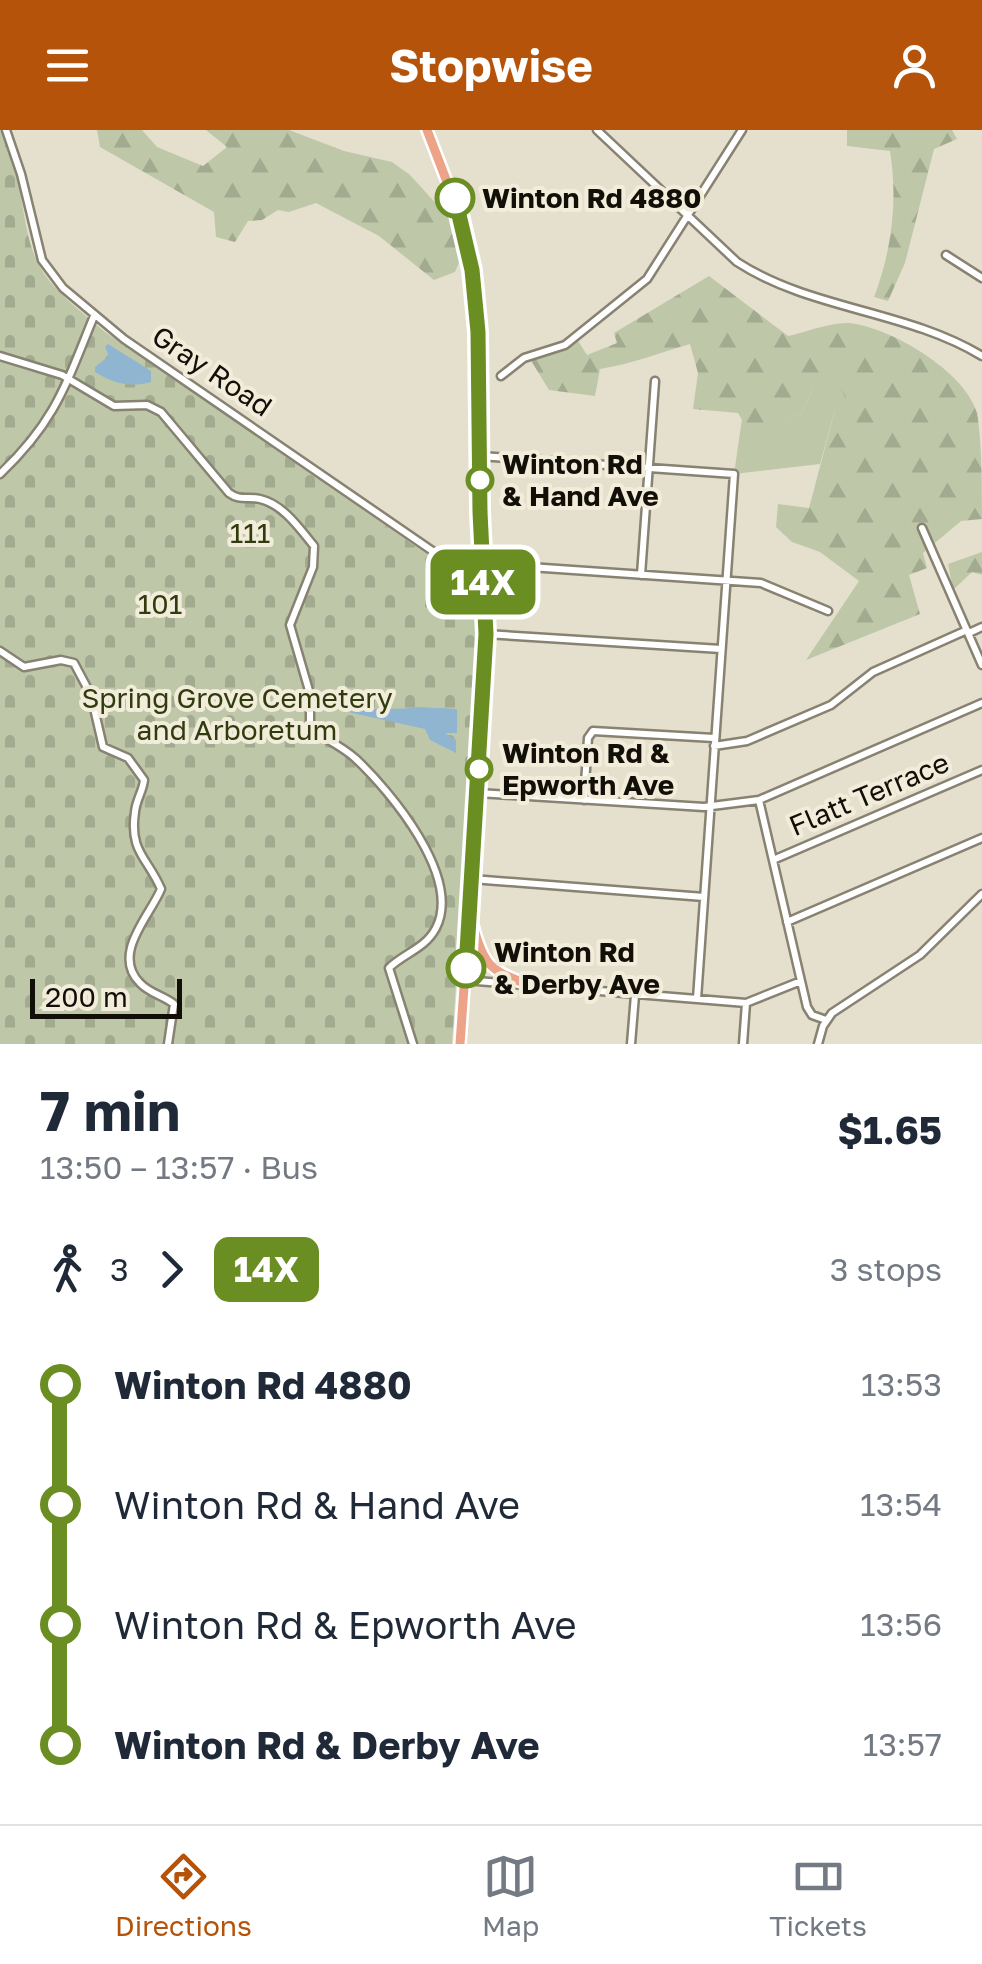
<!DOCTYPE html>
<html lang="en">
<head>
<meta charset="utf-8">
<style>
	body { margin:0; font-family:"Golos Text",sans-serif; background:#f2f2f3; color:#1f2937; height:100vh; display:flex; flex-direction:column; font-size:38px; white-space:nowrap }
	* { box-sizing:border-box; margin:0 }
	p { font-size:32px; color:#747a83 }
	.icon { flex:none; width:55px; height:55px; fill:none; stroke:currentColor; stroke-width:2; stroke-linecap:round; stroke-linejoin:round }
	.map { position:relative; height:914px; overflow:hidden }
	.details { display:flex; flex-direction:column; background:#fff; flex:1 }
	.details>* { flex:none }
	.badge { padding:0 20px; border-radius:15px; font-size:35px; line-height:65px }
	.scale { position:absolute; left:30px; bottom:25px; width:152px; box-sizing:border-box; padding-left:10px; border:5px solid #110f08; border-top:0; font-size:28px; line-height:35px; white-space:nowrap; color:#110f08; -webkit-text-stroke:8px #f2ecda; paint-order:stroke }
	.map>.badge { position:absolute; translate:-50% -50%; box-shadow:0 0 0 5px #fff }
	.legs { display:flex; align-items:center; gap:15px; height:110px; padding:0 40px; font-size:32px }
	.legs p { margin-inline-start:auto }
	.head { display:flex; align-items:center; justify-content:space-between; height:170px; padding:0 40px }
	h1 { font-size:55px; font-weight:700; line-height:75px }
	ul { padding:0 40px; list-style:none }
	li { display:flex; align-items:center; gap:35px; height:120px; font-size:38px }
	li i { display:grid; place-items:center; width:15px; height:100%; margin:0 12px; background:currentColor }
	li i::after { content:''; width:25px; height:25px; margin:-12px; border:8px solid; border-radius:50%; background:#fff }
	li p { margin-inline-start:auto }
	li:first-child i { background:linear-gradient(#0000 50%,currentColor 0) }
	li:last-child i { background:linear-gradient(currentColor 50%,#0000 0) }
	header { display:flex; justify-content:space-between; align-items:center; height:130px; padding:0 40px; background:#b45309; color:#fff; font-size:45px; font-weight:700 }
	.tab-bar { display:flex; justify-content:space-around; align-items:center; height:140px; border-top:2px solid #e0e1e3; background:#fff; font-size:28px; color:#747a83 }
	.tab-bar a { display:grid; justify-items:center; gap:5px }
	.tab-bar .current { color:#b45309 }
	.map>svg:first-child { display:block }
	.forest { fill:url(#forest-firs) }
	.cemetery { fill:url(#cemetery-stones) }
	.green { fill:#bec8a9 }
	.water { fill:#8fb5d1 }
	.lines { fill:none; stroke-linecap:round; stroke-linejoin:round }
	.minor-casing { stroke:#878271; stroke-width:11 }
	.major-casing { stroke:#fff; stroke-width:14 }
	.minor { stroke:#fff; stroke-width:6 }
	.major { stroke:#eca388; stroke-width:9 }
	.line-1-casing { stroke:#fff; stroke-width:22 }
	.line-1 { stroke:#6b8e23; stroke-width:15 }
	.stop-1-dot { fill:#fff; stroke:#6b8e23; stroke-width:5 }
	.labels { text-anchor:middle; stroke-width:8; stroke-linejoin:round; paint-order:stroke }
	.stop-label { font-size:28px; font-weight:bold; fill:#110f08; stroke:#f2ecda; text-anchor:start }
	.street-label { font-size:28px; fill:#110f08; stroke:#f2ecda }
	.park-label { font-size:28px; fill:#303c0d; stroke:#f2ecda }
</style>
</head>
<body>
<header><svg class="icon" aria-label="menu" viewBox="0 0 24 24"><path d="M4 6h16M4 12h16M4 18h16"/></svg>Stopwise<svg class="icon" aria-label="person" viewBox="0 0 24 24"><circle cx="12" cy="8" r="4"/><path d="M4 21q1-7 8-7t8 7"/></svg></header>
<div class="map">
<svg width="982" height="914" viewBox="0 0 982 914">
	<defs>
		<pattern id="forest-firs" width="22" height="20" patternUnits="userSpaceOnUse" patternTransform="scale(2.5)"><rect width="22" height="20" fill="#bec8a9"/><path d="M5 1l3.5 6h-7zM16 11l3.5 6h-7z" fill="#a2ab90"/></pattern>
		<pattern id="cemetery-stones" width="16" height="16" patternUnits="userSpaceOnUse" patternTransform="scale(2.5)"><rect width="16" height="16" fill="#bec8a9"/><path d="M2 7V4a2 2 0 0 1 4 0v3zM10 15v-3a2 2 0 0 1 4 0v3z" fill="#a2ab90"/></pattern>
	</defs>
	<rect width="100%" height="100%" fill="#e5dfcd"/>
	<path class="forest" d="M97,0H142L157,17L203,36L227,17L206,0H289L344,21L392,32L410,45L440,78L458,79L467,114L455,142L434,150L379,106L316,73L289,82L278,80L262,90L248,91L235,112L216,107L214,82L100,17Z
		M847,0H952L957,9L934,19L905,133L888,171L874,167C892,120 898,70 890,21L847,16Z
		M709,146L788,206C806,202 831,192 849,193C890,197 965,241 977,283C982,311 982,359 982,389L961,391L923,423L927,438L909,445L920,484L806,530L859,451L820,422L792,412L776,397L778,374L809,378L835,280L813,259L802,282L753,309L738,283L693,279L698,243L690,214C659,223 632,234 600,239L595,266L549,260L530,229L578,211L587,225L617,213L614,203Z
		M982,422V445L972,442L953,460L948,434Z"/>
	<path class="cemetery" d="M0,0C24,35 19,98 39,135C53,162 83,182 105,202L457,445L472,448L475,454L478,538L452,914H0Z"/>
	<path class="green" d="M837,249L848,274L835,280L820,334L734,344L742,289L753,308L802,282L813,259Z"/>
	<path class="water" d="M108,214L151,241V252C130,258 113,253 95,242V237L109,226L105,217Z
		M419,577L457,579V603H445L456,610V623L430,610L425,599L348,582C372,576 395,581 419,577Z"/>
	<g class="lines">
		<defs>
			<path id="minor" d="M6,0L21,44L42,130L63,158L124,209L463,442L472,443L500,435L761,453L828,481
				M597,0L737,132C811,180 906,180 982,226
				M946,125L982,148
				M0,226L62,245L114,276L147,275L161,282L229,363C240,371 247,366 260,369C283,374 300,399 314,416L313,437L290,495L310,564V599C325,609 342,616 356,629C391,662 462,747 436,798C425,819 404,823 389,838L413,914
				M501,246L524,228L565,215L647,149L742,0
				M480,326L734,344L697,869
				M0,344C56,291 66,254 94,186
				M922,398L982,535
				M641,445L655,251
				M969,503L982,497
				M486,504L721,519
				M0,521L24,537L61,530L74,533L91,565L103,617L128,628L144,650C143,661 136,670 135,682C129,722 148,728 161,759C150,786 111,824 140,853C149,863 164,866 174,874L168,914
				M714,616L747,611L831,575L873,542L967,500
				M478,663L704,677L759,670L982,573
				M584,670L588,608L593,601L714,608
				M759,670L807,877L812,885L826,890
				M773,730L982,640
				M472,749L704,767
				M787,792L982,708
				M465,850L746,873L801,851
				M631,914L635,865
				M743,914L746,873
				M818,914L823,896L832,883L920,825L982,764"/>
			<path id="major" d="M427,0L462,91L472,140L478,203L480,383L486,544L460,914
				M473,795C483,834 490,841 527,854"/>
		</defs>
		<use href="#minor" class="minor-casing"/>
		<use href="#major" class="major-casing"/>
		<use href="#minor" class="minor"/>
		<use href="#major" class="major"/>
	</g>
	<g class="lines">
		<defs>
			<path id="line-1" d="M455,68L472,140L478,202L480,382L486,504L466,838"/>
		</defs>
		<use href="#line-1" class="line-1-casing"/>
		<use href="#line-1" class="line-1"/>
	</g>
	<g class="stop-1-dot">
		<circle cx="455" cy="68" r="18"/>
		<circle cx="480" cy="350" r="12"/>
		<circle cx="479" cy="639" r="12"/>
		<circle cx="466" cy="838" r="18"/>
	</g>
	<g class="labels">
		<g class="stop-label">
			<text x="482" y="78">Winton Rd 4880</text>
			<text x="502" y="344">Winton Rd<tspan x="502" dy="32">&amp; Hand Ave</tspan></text>
			<text x="502" y="633">Winton Rd &amp;<tspan x="502" dy="32">Epworth Ave</tspan></text>
			<text x="494" y="832">Winton Rd<tspan x="494" dy="32">&amp; Derby Ave</tspan></text>
		</g>
		<g class="street-label">
			<text transform="translate(212 241) rotate(34)" y="10">Gray Road</text>
			<text transform="translate(869 664) rotate(-23)" y="10">Flatt Terrace</text>
		</g>
		<g class="park-label">
			<text x="250" y="413">111</text>
			<text x="160" y="484">101</text>
			<text x="237" y="578">Spring Grove Cemetery<tspan x="237" dy="32">and Arboretum</tspan></text>
		</g>
	</g>
</svg>
<div class="scale">200 m</div>
<b class="badge" style="left:483px;top:452px;background:#6b8e23;color:#fff">14X</b>
</div>
<section class="details">
<div class="head"><div><h1>7 min</h1><p>13:50 – 13:57 · Bus</p></div><b>$1.65</b></div>
<div class="legs"><svg class="icon" aria-label="walk" viewBox="0 0 24 24"><circle cx="13" cy="4" r="2"/><path d="M13 8l-2 6 4 7M11 14l-3 7M7 12l3-4h3l4 4"/></svg>3<svg class="icon" aria-label="forward" viewBox="0 0 24 24"><path d="M9 5l7 7-7 7"/></svg><b class="badge" style="background:#6b8e23;color:#fff">14X</b><p>3 stops</p></div>
<ul>
<li><i style="color:#6b8e23"></i><b>Winton Rd 4880</b><p>13:53</p></li>
<li><i style="color:#6b8e23"></i><span>Winton Rd &amp; Hand Ave</span><p>13:54</p></li>
<li><i style="color:#6b8e23"></i><span>Winton Rd &amp; Epworth Ave</span><p>13:56</p></li>
<li><i style="color:#6b8e23"></i><b>Winton Rd &amp; Derby Ave</b><p>13:57</p></li>
</ul>
</section>
<nav class="tab-bar">
<a class="current"><svg class="icon" aria-label="directions" viewBox="0 0 24 24"><path d="M12 3l9 9-9 9-9-9zM9 14v-3h6M13 9l2 2-2 2"/></svg>Directions</a>
<a><svg class="icon" aria-label="map" viewBox="0 0 24 24"><path d="M3 6l6-2 6 2 6-2v14l-6 2-6-2-6 2zM9 4v14M15 6v14"/></svg>Map</a>
<a><svg class="icon" aria-label="tickets" viewBox="0 0 24 24"><path d="M3 7h18v10H3zM15 7v10"/></svg>Tickets</a>
</nav>
</body>
</html>
